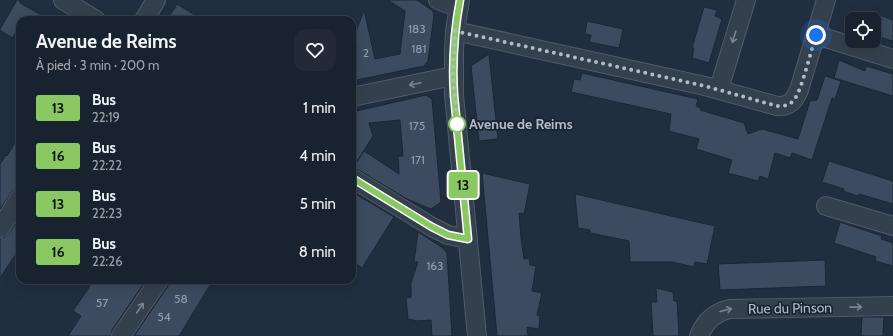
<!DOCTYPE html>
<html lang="fr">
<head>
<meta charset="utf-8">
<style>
	body { margin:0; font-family:Cabin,sans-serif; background:#222a37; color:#f1f3f6; height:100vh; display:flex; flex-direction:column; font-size:15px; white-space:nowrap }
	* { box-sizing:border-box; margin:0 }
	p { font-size:13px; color:#9fa4aa }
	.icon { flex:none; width:22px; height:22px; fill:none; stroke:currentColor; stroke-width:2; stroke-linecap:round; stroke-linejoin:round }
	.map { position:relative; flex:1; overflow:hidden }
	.sheet { position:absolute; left:16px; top:16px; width:340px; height:268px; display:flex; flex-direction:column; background:#19222f; border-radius:12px; box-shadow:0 4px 16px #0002,0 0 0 1px #373f4b }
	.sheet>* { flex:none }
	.badge { padding:0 8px; border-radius:3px; font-size:14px; line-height:26px }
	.fabs { position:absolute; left:845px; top:12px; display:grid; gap:8px }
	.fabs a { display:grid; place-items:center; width:36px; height:36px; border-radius:8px; background:#19222f; box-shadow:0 4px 16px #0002,0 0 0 1px #373f4b; font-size:20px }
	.you { position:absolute; width:20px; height:20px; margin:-10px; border:3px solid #fff; border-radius:50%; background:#1a73e8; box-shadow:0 0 0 6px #1a73e833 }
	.map>.badge { position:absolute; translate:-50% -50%; box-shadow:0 0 0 2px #fff }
	.round { display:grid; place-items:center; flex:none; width:42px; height:42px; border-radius:12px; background:#222a37 }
	.overview { display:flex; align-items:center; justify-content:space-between; height:68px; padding:0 20px }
	h1 { font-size:19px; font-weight:700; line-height:30px }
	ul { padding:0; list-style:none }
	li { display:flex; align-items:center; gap:12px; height:48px; padding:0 20px }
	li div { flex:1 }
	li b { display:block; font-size:15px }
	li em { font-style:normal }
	li .badge { min-width:44px; font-weight:700; text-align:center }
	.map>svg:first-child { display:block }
	.building { fill:#3c4b5f; stroke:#1c2735; fill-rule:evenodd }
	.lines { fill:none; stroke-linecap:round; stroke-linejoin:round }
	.minor-casing { stroke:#505a69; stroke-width:20 }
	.minor { stroke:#35404e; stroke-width:18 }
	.oneway { stroke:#798392 }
	.line-casing { stroke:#fff; stroke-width:9 }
	.line { stroke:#8ac864; stroke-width:6 }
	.walk { stroke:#b0baca; stroke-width:4; stroke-dasharray:0 7.2 }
	.stop-dot { fill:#fff; stroke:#8ac864; stroke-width:2 }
	.labels { text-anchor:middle; stroke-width:3.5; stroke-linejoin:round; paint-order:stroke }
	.number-label { font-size:12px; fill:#939eaf }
	.stop-label { font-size:14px; font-weight:bold; fill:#b0baca; stroke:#1a2533; text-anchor:start }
	.street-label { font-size:14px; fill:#b0baca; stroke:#1a2533 }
</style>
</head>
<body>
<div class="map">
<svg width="893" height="336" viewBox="0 0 893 336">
	<rect width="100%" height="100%" fill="#212e3f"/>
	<path class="building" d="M17,0H20V3L50,20H20V26L12,38L0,30V29Z
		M388,0H417L433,11L434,15L428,61L424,66L352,81V49L357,48L353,30L357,29L364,10L375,59L400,54L405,11Z
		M177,4L203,20H167Z
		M704,7L717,10L715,16L722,19L709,63L692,58L694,48H692Z
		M877,14L893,20V41L876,36L878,28L874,27V23Z
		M587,21L623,29L619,48L589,42L591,35L585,34Z
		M489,54L498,139L479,141L471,66Z
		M839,60L865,71L866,66L893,74V96L834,78Z
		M582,73L698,99L696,106L701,108L700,110L744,123L748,134L762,129L798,139L810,101L817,100L825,76L841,81L835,99L832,98L812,160L792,153L790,158L775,153L768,179L760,176L758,181L728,173L732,160L696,149L699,139L669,131L671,114L571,92L574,79L580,80Z
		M426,95L432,99L441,202L431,209L407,199L357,169L352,168V112ZM400,120L403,156H398L399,174L364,151L356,163L373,136L369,123Z
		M20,134V188L15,189L12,192L0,209V164L6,155L7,156Z
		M829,161L893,181V204L859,194L858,196L843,191L844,189L822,182Z
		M482,173L530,184L524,214L519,213L521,238L524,259L529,258L530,265L536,266L532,291L542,293L537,315L540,316L539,329L527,327L528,336H497Z
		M352,192L394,217L362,268L352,261Z
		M575,194L715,226L707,264L695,262L694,267L672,262H630L629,241L590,233V230L578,228Z
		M20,217V248L0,278V238L5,237L8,234Z
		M840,222L882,236L881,239L893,243V266L875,261L876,257L834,243Z
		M418,232L443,248L447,253L452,336H432L431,320L418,321L408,319L406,298L411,297V283L418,262H414Z
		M825,260L826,286L720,290L718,264Z
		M94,280H146L112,330L111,336H68L81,316L73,311Z
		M169,280H213L179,336H134L168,286Z
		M656,288L673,292L674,301H677L679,336H653L651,302H657Z
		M862,317H884L883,336H861Z"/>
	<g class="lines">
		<defs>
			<path id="minor" d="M63,0L96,20
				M438,0L459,8
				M460,0L455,31L454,51V95L477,336
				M144,20L156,0
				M455,31L705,86L777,106C789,107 794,101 799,90L826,0
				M816,35L893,59
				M719,89L746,0
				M352,97L453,76
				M352,178L432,227L448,235L468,239
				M826,206L893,226
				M0,228L20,198
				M121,336L159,280
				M699,336C705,321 715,312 730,309L893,306"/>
		</defs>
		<use href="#minor" class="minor-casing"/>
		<use href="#minor" class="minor"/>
	</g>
	<defs><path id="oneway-shaft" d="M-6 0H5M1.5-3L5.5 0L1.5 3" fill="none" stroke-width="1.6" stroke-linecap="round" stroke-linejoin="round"/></defs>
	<g class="oneway">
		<use href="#oneway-shaft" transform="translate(734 37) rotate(107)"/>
		<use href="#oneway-shaft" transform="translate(415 84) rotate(168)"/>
		<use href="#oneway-shaft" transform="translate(856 307) rotate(-1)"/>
		<use href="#oneway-shaft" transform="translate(140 308) rotate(-56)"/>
		<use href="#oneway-shaft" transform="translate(726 310) rotate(-14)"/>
	</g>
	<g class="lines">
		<defs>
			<path id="line" d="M352,178L432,227L448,235L468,239L454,95C452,63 454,32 460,0"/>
		</defs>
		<use href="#line" class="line-casing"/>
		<use href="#line" class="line"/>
		<path class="walk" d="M457,124L453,76L455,31L705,86L777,106C783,106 789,106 794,100C802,90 811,50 816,35"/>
	</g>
	<circle class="stop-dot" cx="457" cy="124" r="8"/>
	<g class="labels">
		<g class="number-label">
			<text x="417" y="33">183</text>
			<text x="419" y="53">181</text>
			<text x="366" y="57">2</text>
			<text x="417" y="130">175</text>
			<text x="418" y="164">171</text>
			<text x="435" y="270">163</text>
			<text x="181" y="303">58</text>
			<text x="102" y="307">57</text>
			<text x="164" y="321">54</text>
		</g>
		<g class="stop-label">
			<text x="469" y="129">Avenue de Reims</text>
		</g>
		<g class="street-label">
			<text transform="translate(790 308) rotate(-1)" y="5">Rue du Pinson</text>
		</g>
	</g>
</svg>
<div class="fabs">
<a><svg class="icon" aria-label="locate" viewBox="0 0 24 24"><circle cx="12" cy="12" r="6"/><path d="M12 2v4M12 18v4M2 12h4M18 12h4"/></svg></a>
</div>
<div class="you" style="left:816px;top:35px"></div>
<b class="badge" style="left:463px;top:185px;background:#8ac864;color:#111">13</b>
<section class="sheet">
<div class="overview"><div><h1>Avenue de Reims</h1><p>À pied · 3 min · 200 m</p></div><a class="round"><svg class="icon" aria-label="heart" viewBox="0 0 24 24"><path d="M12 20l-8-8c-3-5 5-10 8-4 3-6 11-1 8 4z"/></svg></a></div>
<ul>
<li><span class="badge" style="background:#8ac864;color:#111">13</span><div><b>Bus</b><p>22:19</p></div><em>1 min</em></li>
<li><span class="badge" style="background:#8ac864;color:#111">16</span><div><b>Bus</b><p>22:22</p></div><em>4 min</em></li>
<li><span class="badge" style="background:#8ac864;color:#111">13</span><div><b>Bus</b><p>22:23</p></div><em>5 min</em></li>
<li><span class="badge" style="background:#8ac864;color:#111">16</span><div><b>Bus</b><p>22:26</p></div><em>8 min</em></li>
</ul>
</section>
</div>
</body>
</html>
